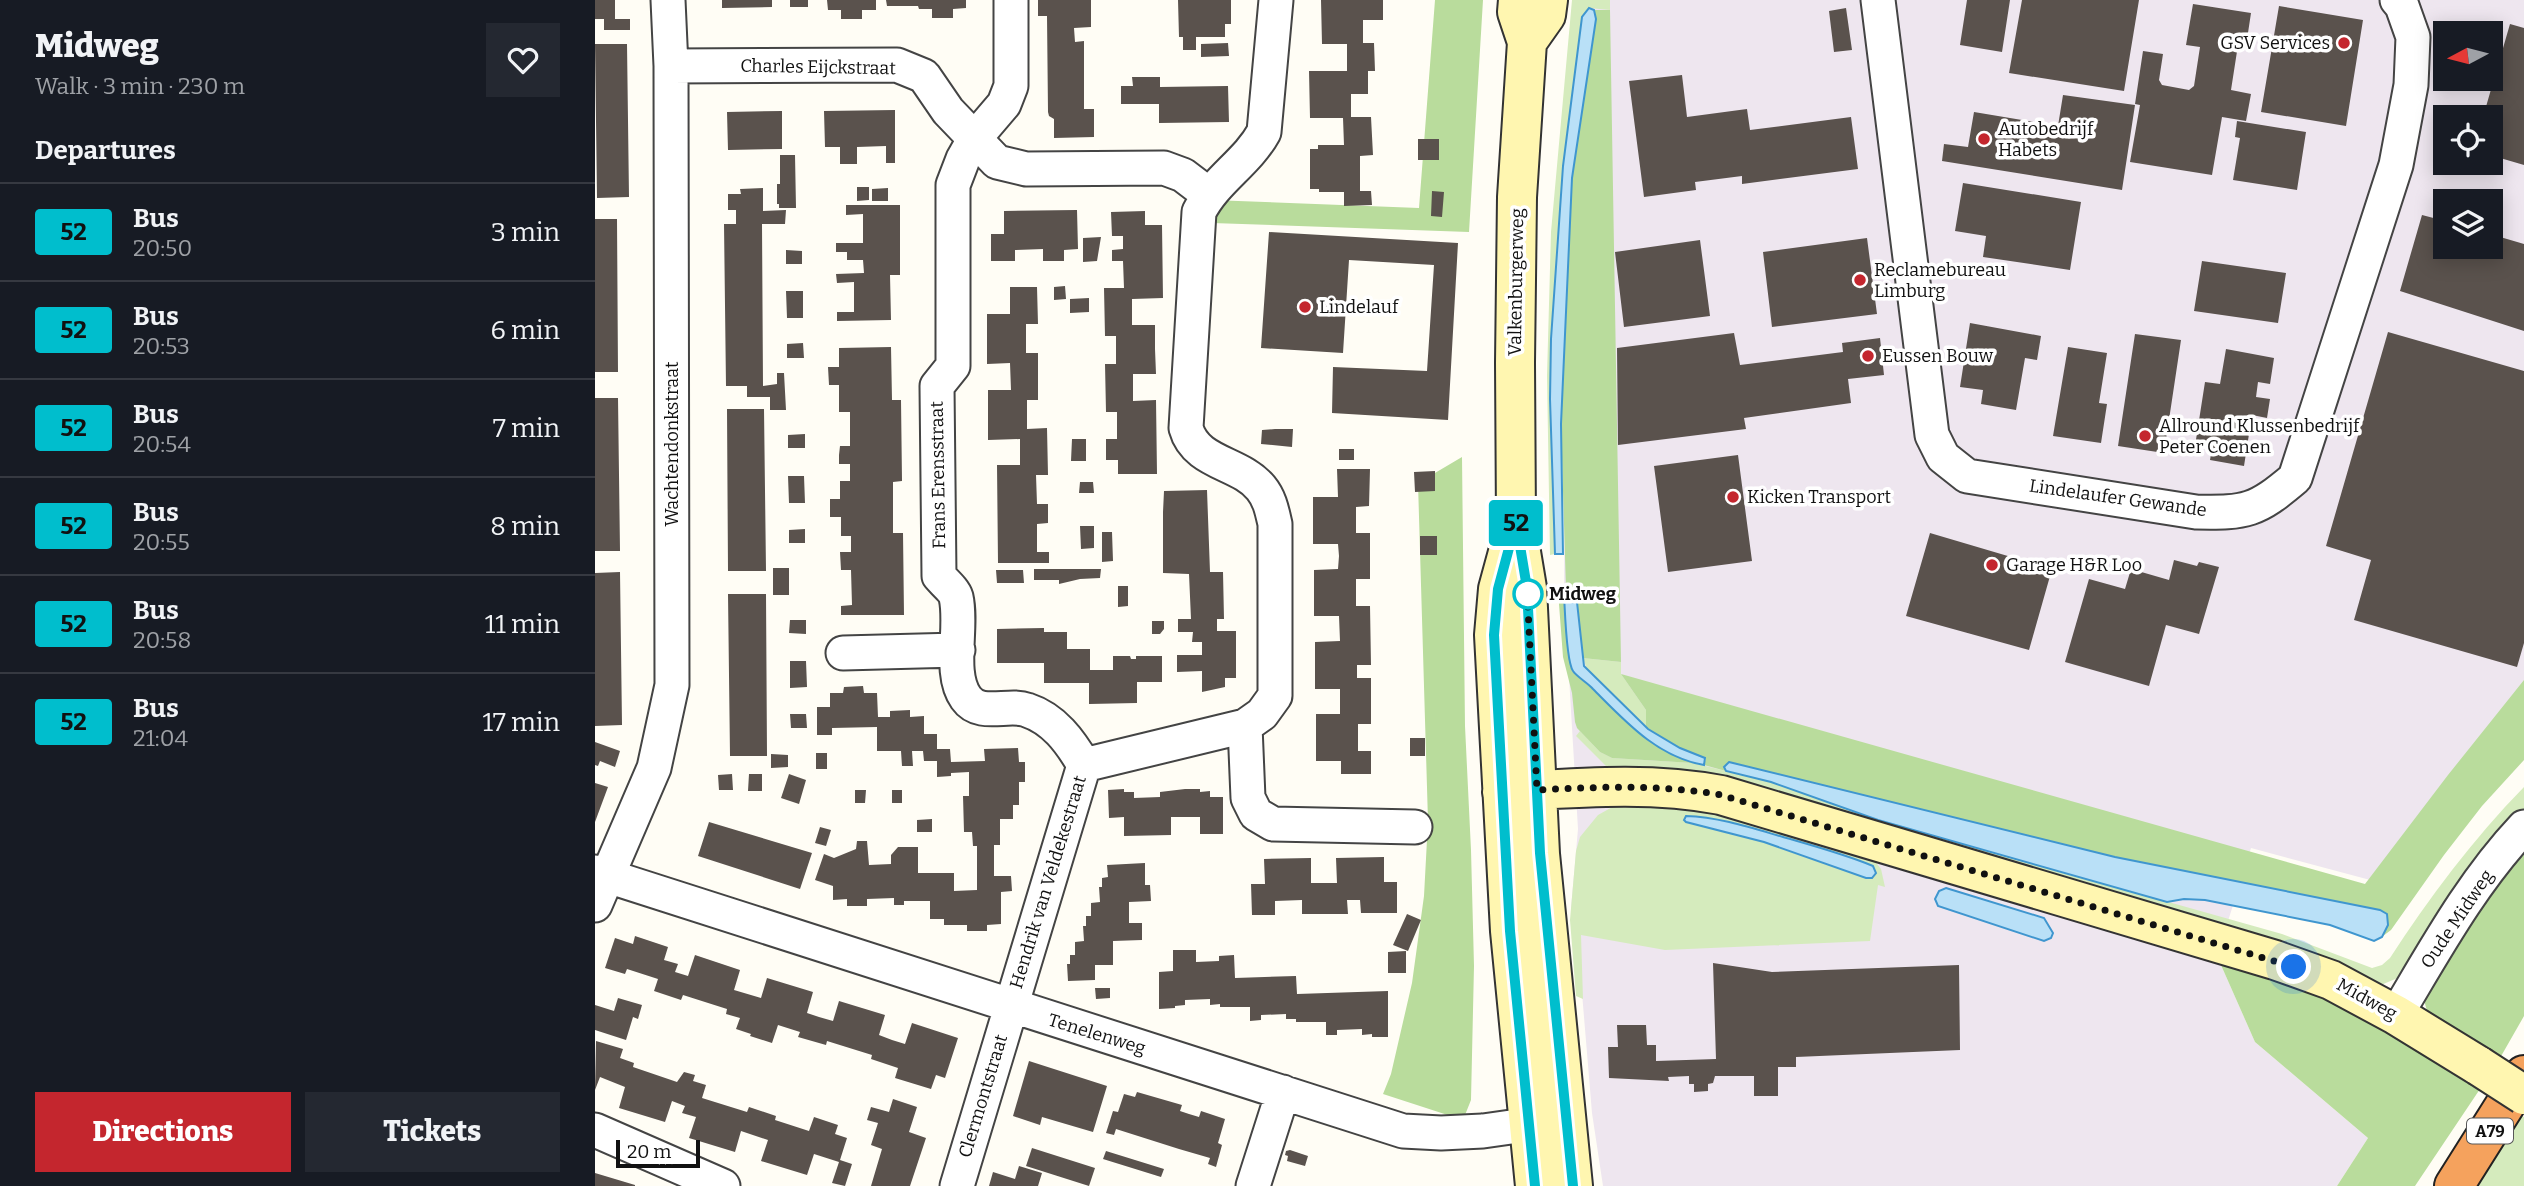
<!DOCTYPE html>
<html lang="en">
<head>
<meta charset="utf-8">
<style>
	body { margin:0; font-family:Bitter,serif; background:#242831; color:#f1f3f6; height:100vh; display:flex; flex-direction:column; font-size:26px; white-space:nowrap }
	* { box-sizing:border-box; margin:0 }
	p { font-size:23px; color:#9ea1a6 }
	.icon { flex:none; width:38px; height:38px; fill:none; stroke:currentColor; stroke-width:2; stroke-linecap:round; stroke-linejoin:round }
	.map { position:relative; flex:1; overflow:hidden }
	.sheet { display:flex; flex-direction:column; background:#171b24; width:595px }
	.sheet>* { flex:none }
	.badge { padding:0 14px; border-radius:5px; font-size:24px; line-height:46px }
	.needle { width:46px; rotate:263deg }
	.controls { position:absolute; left:1838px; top:21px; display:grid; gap:14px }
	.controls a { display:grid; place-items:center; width:70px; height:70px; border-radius:0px; background:#171b24; box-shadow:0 4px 18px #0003; font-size:35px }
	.scale { position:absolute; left:21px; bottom:18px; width:84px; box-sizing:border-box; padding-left:7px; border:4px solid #111; border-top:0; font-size:19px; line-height:24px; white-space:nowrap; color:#111; -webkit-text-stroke:5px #fff; paint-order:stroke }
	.you { position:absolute; width:35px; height:35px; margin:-18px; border:5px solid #fff; border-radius:50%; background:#1a73e8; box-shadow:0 0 0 10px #1a73e833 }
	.map>.badge { position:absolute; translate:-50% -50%; box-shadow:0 0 0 4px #fff }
	h2 { padding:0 35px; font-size:26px; line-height:63px }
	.round { display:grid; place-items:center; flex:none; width:74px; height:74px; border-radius:0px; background:#242831 }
	.headline { display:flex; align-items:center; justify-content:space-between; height:119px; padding:0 35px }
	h1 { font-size:33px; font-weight:800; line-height:52px }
	.cta { display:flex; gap:14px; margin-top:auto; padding:14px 35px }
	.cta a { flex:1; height:80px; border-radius:0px; background:#c4262e; color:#fff; font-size:28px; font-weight:800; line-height:80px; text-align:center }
	.cta a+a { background:#242831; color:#f1f3f6 }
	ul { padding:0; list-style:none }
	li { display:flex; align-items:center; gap:21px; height:98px; padding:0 35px; border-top:2px solid #363941 }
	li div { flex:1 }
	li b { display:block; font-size:26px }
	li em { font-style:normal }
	li .badge { min-width:77px; font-weight:700; text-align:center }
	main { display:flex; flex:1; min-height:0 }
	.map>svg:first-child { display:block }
	.industrial { fill:#eee6ef; fill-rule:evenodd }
	.green { fill:#d5ebbd; fill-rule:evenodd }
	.forest { fill:#b9dc9c }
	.water { fill:#b9e0f7; stroke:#3f96cf; stroke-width:2 }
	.building { fill:#5a524d }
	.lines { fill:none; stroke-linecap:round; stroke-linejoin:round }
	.street-casing { stroke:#444; stroke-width:37 }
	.secondary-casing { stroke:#333; stroke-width:42 }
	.highway-casing { stroke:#222; stroke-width:42 }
	.street { stroke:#fff; stroke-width:33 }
	.secondary { stroke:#fff6b0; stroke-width:38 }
	.highway { stroke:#f5a25d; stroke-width:38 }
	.secondary-bridge-casing { stroke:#333; stroke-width:42; stroke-linecap:butt }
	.secondary-bridge { stroke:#fff6b0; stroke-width:38 }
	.line-casing { stroke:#fff; stroke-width:16 }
	.line { stroke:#00becd; stroke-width:10 }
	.walk { stroke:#111; stroke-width:7; stroke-dasharray:0 12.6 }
	.poi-dot { fill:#c4262e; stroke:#fff; stroke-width:2.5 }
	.stop-dot { fill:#fff; stroke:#00becd; stroke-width:3.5 }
	.labels { text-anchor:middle; stroke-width:7; stroke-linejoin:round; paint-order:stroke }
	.shield { fill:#fff; stroke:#585858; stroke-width:2 }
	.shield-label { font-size:16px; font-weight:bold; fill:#111 }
	.poi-label { font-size:18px; fill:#111; stroke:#fff; text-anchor:start }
	.street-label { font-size:18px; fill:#111; stroke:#fff }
	.stop-label { font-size:18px; font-weight:bold; fill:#111; stroke:#fff; text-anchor:start }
</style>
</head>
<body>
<main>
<section class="sheet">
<div class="headline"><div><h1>Midweg</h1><p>Walk · 3 min · 230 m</p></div><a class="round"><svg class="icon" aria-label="heart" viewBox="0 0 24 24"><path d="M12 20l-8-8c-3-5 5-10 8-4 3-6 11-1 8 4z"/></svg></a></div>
<h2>Departures</h2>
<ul>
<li><span class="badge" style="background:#00becd;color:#111">52</span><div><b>Bus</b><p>20:50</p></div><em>3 min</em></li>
<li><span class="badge" style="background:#00becd;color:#111">52</span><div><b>Bus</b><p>20:53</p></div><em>6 min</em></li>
<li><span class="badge" style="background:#00becd;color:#111">52</span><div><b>Bus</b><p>20:54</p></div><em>7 min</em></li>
<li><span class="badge" style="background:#00becd;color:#111">52</span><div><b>Bus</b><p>20:55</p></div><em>8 min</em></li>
<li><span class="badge" style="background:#00becd;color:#111">52</span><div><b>Bus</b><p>20:58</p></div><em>11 min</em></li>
<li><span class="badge" style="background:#00becd;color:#111">52</span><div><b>Bus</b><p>21:04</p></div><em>17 min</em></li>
</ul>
<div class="cta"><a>Directions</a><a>Tickets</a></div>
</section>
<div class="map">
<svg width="1929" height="1186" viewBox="0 0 1929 1186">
	<rect width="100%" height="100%" fill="#fffdf5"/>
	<path class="industrial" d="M985,0H1929V741L1794,885L1656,848L1622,956L1660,1042L1773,1138L1742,1186H1008L997,1113L987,993L976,908L983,829L969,592L972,158ZM1850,33H1895V79H1850ZM1850,117H1895V163H1850ZM1850,201H1895V247H1850Z"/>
	<path class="green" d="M977,0H1015V10L994,8L987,17L968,166L956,339L955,399L960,554L955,555L952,376L956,232Z
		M988,658L1026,662V674L1051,710V726L992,669Z
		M985,731L1005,752L1017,758L1098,763L1176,782L1283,820L1687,934L1777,968L1787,965L1795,958C1834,898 1878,839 1929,787V810L1916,824L1805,977L1786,985H1775L1013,768L981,736Z
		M1021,805L1113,809L1275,855L1286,869L1290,887L1283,885L1275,941L1070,950L986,935L988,999L981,996L975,920L981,851L985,837L1003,815ZM1152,826L1253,856L1278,866L1262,874L1253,872L1142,833Z
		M1923,1114L1929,1117V1186H1876Z"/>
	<path class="forest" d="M840,0H888L874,232L617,223L616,200L824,208Z
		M999,10H1015L1026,662L988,658L981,593L977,590L970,591L969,595L972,637L977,671L1068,750L1098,763L1017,758L1005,752L982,728L980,722L977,693L968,657L963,591L971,590L966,424L977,178L1001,19Z
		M867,457L870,726L876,850L879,966L876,1100L868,1120L788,1094L796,1074L817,983L829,896L833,821L823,483Z
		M1026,674L1770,884L1853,775L1929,680V760L1887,806L1849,855L1796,930L1788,936L1793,925V918L1785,910L1520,857L1134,762L1129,767L1131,771L1109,765L1111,758L1085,748L1053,729L1051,726V710Z
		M1929,846V1016L1905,1058L1832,1011L1829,1000L1852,952Z
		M1622,956L1730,998L1792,1029L1885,1089L1820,1186H1742L1773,1138L1660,1042Z"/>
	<path class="water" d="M994,8L999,10L1001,19L977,178L966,424L968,554H960L955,399L956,339L968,166L987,17Z
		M978,590L981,593L989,666L1053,729L1085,748L1110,758L1109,765C1062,757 1030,721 998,689C993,683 982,677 978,671C971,661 970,609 969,595L970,591Z
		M1134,762L1520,857L1785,910L1792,914L1793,925L1787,937L1779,941L1735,925L1610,900L1589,899L1572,902L1283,820L1176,782L1131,771L1129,767Z
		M1091,816C1124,817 1157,828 1188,837C1219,846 1249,854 1278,866L1281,873L1277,878H1271L1169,842L1091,822L1089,820Z
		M1351,888L1449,918L1458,933L1456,938L1449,941L1343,906L1340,899L1344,891Z"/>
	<path class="building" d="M0,0H20V19H35V30H9V19H0Z
		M127,0H177V7L127,8Z
		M195,0H213V7H195Z
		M232,0H281V10H267V19H246V10H233Z
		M291,0H371V8L358,9V18H337V9H324L323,6H292Z
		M443,0H496V27L479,28L480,42L489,41V109H499V137L459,138V119L454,116L453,112L452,16H443Z
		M583,0H636V24H630V37H601V50H588V37H584Z
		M726,0H788V20H768V43H779L780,71H773V94H756V117H776L778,155L765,156V191H776L777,205L749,206V192H724V189H715V149H723V145H749L748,118H715L714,71H752V44H727Z
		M1372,0H1415L1407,52L1365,45Z
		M1427,0H1544L1529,91L1414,73Z
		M1598,4L1656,13L1651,46L1643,45L1636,90L1656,94L1651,121L1627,117L1617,175L1535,162L1545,105L1540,104L1548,51L1568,54L1564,80L1567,85L1594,90L1599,86L1605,47L1591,45Z
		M1684,6L1768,20L1751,126L1666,112Z
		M1251,8L1257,50L1239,52L1234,11Z
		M1915,24L1929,28V165L1895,155V117H1888Z
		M633,43L634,56L606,57V44Z
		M0,44H32L34,197L2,198Z
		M1087,75L1092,117L1152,109L1155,130L1256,117L1263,169L1147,184V176L1100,182L1101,190L1049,197L1034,81Z
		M537,77H565V87L633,86L634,122L564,123V104H526V86H538Z
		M1468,95L1540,105L1527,190L1347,161L1349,144L1373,147L1379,112L1463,126Z
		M300,110V163H291V146L262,147V164H245V147H230L229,111Z
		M187,111V149L133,150L132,112Z
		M1642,121L1711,132L1702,190L1638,180L1645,138L1640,137Z
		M823,139H844V160H823Z
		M185,155H200L201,208H184V204H182V184H185Z
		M1368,183L1486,202L1475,270L1388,257L1391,236L1360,231Z
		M262,187H274V200L262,201Z
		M168,188V211L191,210L190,224H167L168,386L182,384V373H189L191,410H175V397H152V386H131L129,224H141V210H133V194H146L145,189Z
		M293,188V201H277V189Z
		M837,191L849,192L847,217L836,216Z
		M251,205H305V275H295L296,320L242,321V312H259V282L242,283L241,274L269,273L268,260H252V252H241V243H268V214L251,215Z
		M482,210L483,249L469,250V261H448V249L420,250V261H396V234H409V211Z
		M550,211V225H567L568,298L537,299V325H560V349L561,374H538V401L561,400L562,474H523V460H511V439H522V412H511L510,364H521V336H510L509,288H529L528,261H517V250L528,249V236H517L516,212Z
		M1827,215L1850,221V247H1895V234L1929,244V331L1805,291Z
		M0,219H22L23,372H0Z
		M674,232L863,243L853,420L737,413L738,367L832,371L839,265L754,260L748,353L666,348Z
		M506,237L502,261L488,262V238Z
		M1272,238L1282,314L1177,327L1168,252Z
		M1105,240L1115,316L1029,327L1020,252Z
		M191,250L207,251V264H191Z
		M1607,261L1691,273L1683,323L1599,311Z
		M470,286L471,299L459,300V287Z
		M415,287H442L443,324H431V353H443V400H432V429L452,428L453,475H441L442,504H453V523L442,524V552H454V563H403L402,465H425V439L393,440V390H416L415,363L392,364V314H415Z
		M191,291H208V318H192Z
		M494,298V312L475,313V299Z
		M1375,323L1446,336L1442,360L1430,358L1421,410L1386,404L1388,390L1365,387Z
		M1793,332L1929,371V643L1922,667L1759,620L1776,560L1731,546Z
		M1139,333L1145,365L1248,352L1247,343L1285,338L1289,375L1253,379L1256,403L1149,418L1151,429L1023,445L1022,348Z
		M1540,334L1586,340L1569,453L1523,446Z
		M208,343L209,358H192V344Z
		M296,347L297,400H306L307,481L298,482V533H308L309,615H246V606L257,605L256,570H246L245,552H256V536H246V517H235V499H245V481H255V464H244V455L245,446H255V412H244V385H234L233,367H244V348Z
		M1473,347L1512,353L1504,403L1512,404L1506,443L1458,436Z
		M1631,349L1679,358L1675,384L1663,382L1661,397L1675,399L1672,418L1657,415L1649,466L1615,460L1617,448L1600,446L1610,382L1625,384Z
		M0,398H23L25,551H0Z
		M132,409H169L171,571H133Z
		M680,429H698L697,447L666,444L667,430Z
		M210,434V448H193V435Z
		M477,439H491V461H476Z
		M744,449H759V460H744Z
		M1143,455L1157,561L1073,572L1059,466Z
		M742,469H775L774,506L761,507V533H775V579H761V606H775L776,665H762V678H776V724H763V751H776V774H746V761H721V714H745V689H720V642L745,641L744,616H719V570L743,569L744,556L743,544H718V497H743Z
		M840,471V491L820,492L819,472Z
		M193,476H209L210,503H194Z
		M485,482H498L499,493H484Z
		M612,490L615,572H628L629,619H622V631H641V678H630V687L607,692V671L582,672V655H607V642H597L598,632H583V619H596L594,574L568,573V512L569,491Z
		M485,526H499V548L486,549Z
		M210,529V543H194V530Z
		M507,532H517L518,561L507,562Z
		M1335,533L1457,569L1434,650L1311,616Z
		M825,536H842V555H825Z
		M1579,560L1602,566L1604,562L1624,567L1604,634L1571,625L1554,686L1470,662L1494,579L1530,589L1536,569L1574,580Z
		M178,568H194V595H178Z
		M439,569H506L505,578L485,579L464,584V580H439Z
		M401,570H428L429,583H402Z
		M25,572L27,725L0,726V573Z
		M523,586H533V606L523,607Z
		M133,594H171L172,756H135Z
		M195,620H211V634L194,633Z
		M557,621H569V629L565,634H557Z
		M449,628V632H472V649H495V670H518V656H535L536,659H541V656H567V682H542V703L494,704V683H449V663H402V629Z
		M195,661H211L212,687L195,688Z
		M268,686L269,693H282L283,717H295V711L315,710V717L329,716V734H342V749H355L356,762L390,761L389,749L423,748L424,762H430V782H424V805H418V819H405V845H399V876H416L417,891L406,892V924L392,925V931H372V925H349V919H335V901H309V905H299V898L272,899V906H252V899L238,900V886L220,880L229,854L239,858L261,849L262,841H272L274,865L296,864V855L303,847H323V873H359V891L382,890V846H378L377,832H369L368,796H374V772L356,773V776L342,777V761H329L328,751H317L318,766H307L306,751H282V727L237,728V735H222V707H235V693H248L249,687Z
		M195,714H211L212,728H196Z
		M815,738H830V756H815Z
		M0,742L25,751L20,767L5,761L3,766L0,765Z
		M221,753H232V769H221Z
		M176,754L193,755V767L176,768Z
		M137,774L138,790H124L123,775Z
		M154,774H167V791H153Z
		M194,774L211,780L204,804L186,798Z
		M0,783L13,787L0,822Z
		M529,789V792H539V798L565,797V792L590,789H605V792L615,791V797H628V834H605V817H576V835L529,836V817L514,818L513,790Z
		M260,790H271L270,803H260Z
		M297,790H307V803H297Z
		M337,819V832H322V820Z
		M114,822L217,853L205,889L103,856Z
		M225,827L236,830L231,846L220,843Z
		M789,857V882H802V913H766L765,900H752L753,914H707V900L680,901V915H657L656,884H670L669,859L716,858V883H742L741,858Z
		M550,863V885H555L556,901L534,902V923H547V940L518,941V965H500V980L473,981L472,964H475V955H480V942L489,941L488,926H491V916H496V903L505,902L504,887H507V878L513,877L512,865Z
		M812,914L826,920L813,951L798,945Z
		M40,936L73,947L69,960L83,964L80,972L93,976L100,955L145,970L139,990L166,998L172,978L218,992L212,1013L224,1017L238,1021L244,1001L290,1015L284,1035L297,1040L310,1044L317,1023L363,1038L350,1078L341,1075L336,1089L300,1078L303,1068L276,1059L277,1055L232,1041L231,1045L203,1037L205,1032L183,1025L177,1043L155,1036L156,1034L141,1029L145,1018L131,1014L132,1009L88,995L86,1000L59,991L63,979L32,969L30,974L10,968L20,938L38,944Z
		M578,950H601V962L624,961V956L639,955L640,978L701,976L702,994L793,991V1037H777V1034L767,1035V1029L742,1030V1035H731V1022H701V1019H691V1014L666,1015V1020L655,1021V1007H625V1004L615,1005V999L590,1000V1005L580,1006V1008L564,1009V972L578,971Z
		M811,951V973H793V952Z
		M1118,963L1177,972L1364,965L1365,1050L1201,1057V1067H1183V1096H1159V1076H1120L1118,1083L1113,1084V1091L1099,1092V1084H1094V1076L1073,1077L1074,1081L1014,1078L1013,1047H1023L1022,1025H1051L1052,1045H1061V1061L1121,1059Z
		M500,988H515V998L501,999Z
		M23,998L47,1005L43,1019L38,1017L31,1040L0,1030V1005L19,1011Z
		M1,1041L28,1049L25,1058L39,1063L38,1067L82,1082L89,1072L100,1075L98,1081L111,1085L107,1098L152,1112L154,1107L181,1116L180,1120L214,1131L219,1117L243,1125L240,1134L252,1138L245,1160L257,1164L250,1186L237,1183L244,1162L219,1154L212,1175L166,1161L173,1140L146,1131L140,1152L94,1138L101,1117L87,1113L90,1106L77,1101L70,1122L24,1108L30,1087L5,1077L0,1090Z
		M434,1061L512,1086L498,1132L447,1117L445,1125L418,1116Z
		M542,1092L587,1105L585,1111L594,1114L604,1117L606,1111L630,1119L623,1143L627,1145L621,1167L613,1164L615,1158L584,1149L521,1129L519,1135L511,1133L518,1111L523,1112L529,1094L540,1097Z
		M298,1099L322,1107L314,1132L331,1138L315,1186H276L287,1149L276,1145L283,1123L272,1120L276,1107L294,1112Z
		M437,1148L500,1168L494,1186L431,1166Z
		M695,1150L713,1156L710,1166L692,1161L693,1156L690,1155L691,1151Z
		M511,1151L569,1169L566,1177L508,1159Z
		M424,1166L447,1173L443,1186H394L398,1172L420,1179Z
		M0,1173L40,1185V1186H0Z"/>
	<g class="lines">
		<defs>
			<path id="street" d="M416,0V86L409,104L380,138L368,159L358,185V366L342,386L344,576C349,582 359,590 361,597C368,627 353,673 371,698C385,718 413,703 432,710C459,719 475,741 489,765
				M1283,0L1337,435L1348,457L1372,476L1601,512C1652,513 1661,511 1700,478L1801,165L1816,85L1818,37L1807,6L1802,0
				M76,66L302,65L329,76L353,111L402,162L431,169L569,168L588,175L613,194
				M248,653L363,650
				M650,726L653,798L661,814L678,824L820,827
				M0,872L808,1131L846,1133L888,1131L958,1121
				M0,905L59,768L77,685L76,66L73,0
				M1801,1015C1840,950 1877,882 1929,827
				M0,1130L128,1186
				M362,1186L489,765L650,726L667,714L680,696V524C677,511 675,499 666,488C645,462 601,464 591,428L604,212C620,180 652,163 669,132L681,0
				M658,1186L688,1092"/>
			<path id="secondary" d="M923,0L922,12L932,42L922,197L920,363L921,522L932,588L945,854L978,1186
				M932,42L951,15L953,0
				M918,534L903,589L899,635L915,931L940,1186
				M907,792C980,788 1054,781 1126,795L1680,960L1736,980L1801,1015L1884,1066"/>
			<path id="highway" d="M1859,1186L1929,1075"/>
		</defs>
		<use href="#street" class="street-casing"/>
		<use href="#secondary" class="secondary-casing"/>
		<use href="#highway" class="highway-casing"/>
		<use href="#street" class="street"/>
		<use href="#secondary" class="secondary"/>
		<use href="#highway" class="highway"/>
		<defs>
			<path id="secondary-bridge" d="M1884,1066L1929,1095"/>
		</defs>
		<use href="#secondary-bridge" class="secondary-bridge-casing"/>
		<use href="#secondary-bridge" class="secondary-bridge"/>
	</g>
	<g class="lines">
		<defs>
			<path id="line" d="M940,1186L915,931L899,635L903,589L921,522L932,588L945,853L978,1186"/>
		</defs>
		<use href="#line" class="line-casing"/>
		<use href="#line" class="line"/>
		<path class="walk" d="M933,594L932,588L942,790C1004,787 1065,784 1126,795L1699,967"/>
	</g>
	<g class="poi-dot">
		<circle cx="1749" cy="43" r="7"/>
		<circle cx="1389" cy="139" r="7"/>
		<circle cx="1265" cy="280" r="7"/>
		<circle cx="710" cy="307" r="7"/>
		<circle cx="1273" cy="356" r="7"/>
		<circle cx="1550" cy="436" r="7"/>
		<circle cx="1138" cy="497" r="7"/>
		<circle cx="1397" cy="565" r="7"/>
	</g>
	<circle class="stop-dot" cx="933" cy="594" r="14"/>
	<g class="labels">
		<rect class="shield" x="1872" y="1118.5" width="46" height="25" rx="5"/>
		<g class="shield-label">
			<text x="1895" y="1137">A79</text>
		</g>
		<g class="poi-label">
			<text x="1735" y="49" text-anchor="end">GSV Services</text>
			<text x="1403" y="135">Autobedrijf<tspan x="1403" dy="21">Habets</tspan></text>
			<text x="1279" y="276">Reclamebureau<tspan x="1279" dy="21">Limburg</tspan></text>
			<text x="724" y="313">Lindelauf</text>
			<text x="1287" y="362">Eussen Bouw</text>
			<text x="1564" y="432">Allround Klussenbedrijf<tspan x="1564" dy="21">Peter Coenen</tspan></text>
			<text x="1152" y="503">Kicken Transport</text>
			<text x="1411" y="571">Garage H&amp;R Loo</text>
		</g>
		<g class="street-label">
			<text transform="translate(223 67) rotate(1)" y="6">Charles Eijckstraat</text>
			<text transform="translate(921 282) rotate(-89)" y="6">Valkenburgerweg</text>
			<text transform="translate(77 444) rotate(-90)" y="6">Wachtendonkstraat</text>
			<text transform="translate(343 475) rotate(-91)" y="6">Frans Erensstraat</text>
			<text transform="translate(1523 498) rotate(8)" y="6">Lindelaufer Gewande</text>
			<text transform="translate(453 882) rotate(-73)" y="6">Hendrik van Veldekestraat</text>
			<text transform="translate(1862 919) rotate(-56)" y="6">Oude Midweg</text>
			<text transform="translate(1772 999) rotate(29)" y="6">Midweg</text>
			<text transform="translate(502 1034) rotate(17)" y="6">Tenelenweg</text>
			<text transform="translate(388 1096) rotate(-73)" y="6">Clermontstraat</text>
		</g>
		<g class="stop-label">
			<text x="954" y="600">Midweg</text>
		</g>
	</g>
</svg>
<div class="controls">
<a><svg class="needle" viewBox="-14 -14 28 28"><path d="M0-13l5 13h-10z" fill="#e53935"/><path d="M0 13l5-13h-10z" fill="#9ea1a6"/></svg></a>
<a><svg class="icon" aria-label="locate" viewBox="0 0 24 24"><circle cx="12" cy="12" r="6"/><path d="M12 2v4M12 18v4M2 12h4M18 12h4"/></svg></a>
<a><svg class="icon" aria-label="layers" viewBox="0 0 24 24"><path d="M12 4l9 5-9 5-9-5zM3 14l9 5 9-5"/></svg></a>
</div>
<div class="scale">20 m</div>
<div class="you" style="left:1699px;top:967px"></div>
<b class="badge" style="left:921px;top:523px;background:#00becd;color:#111">52</b>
</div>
</main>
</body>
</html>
